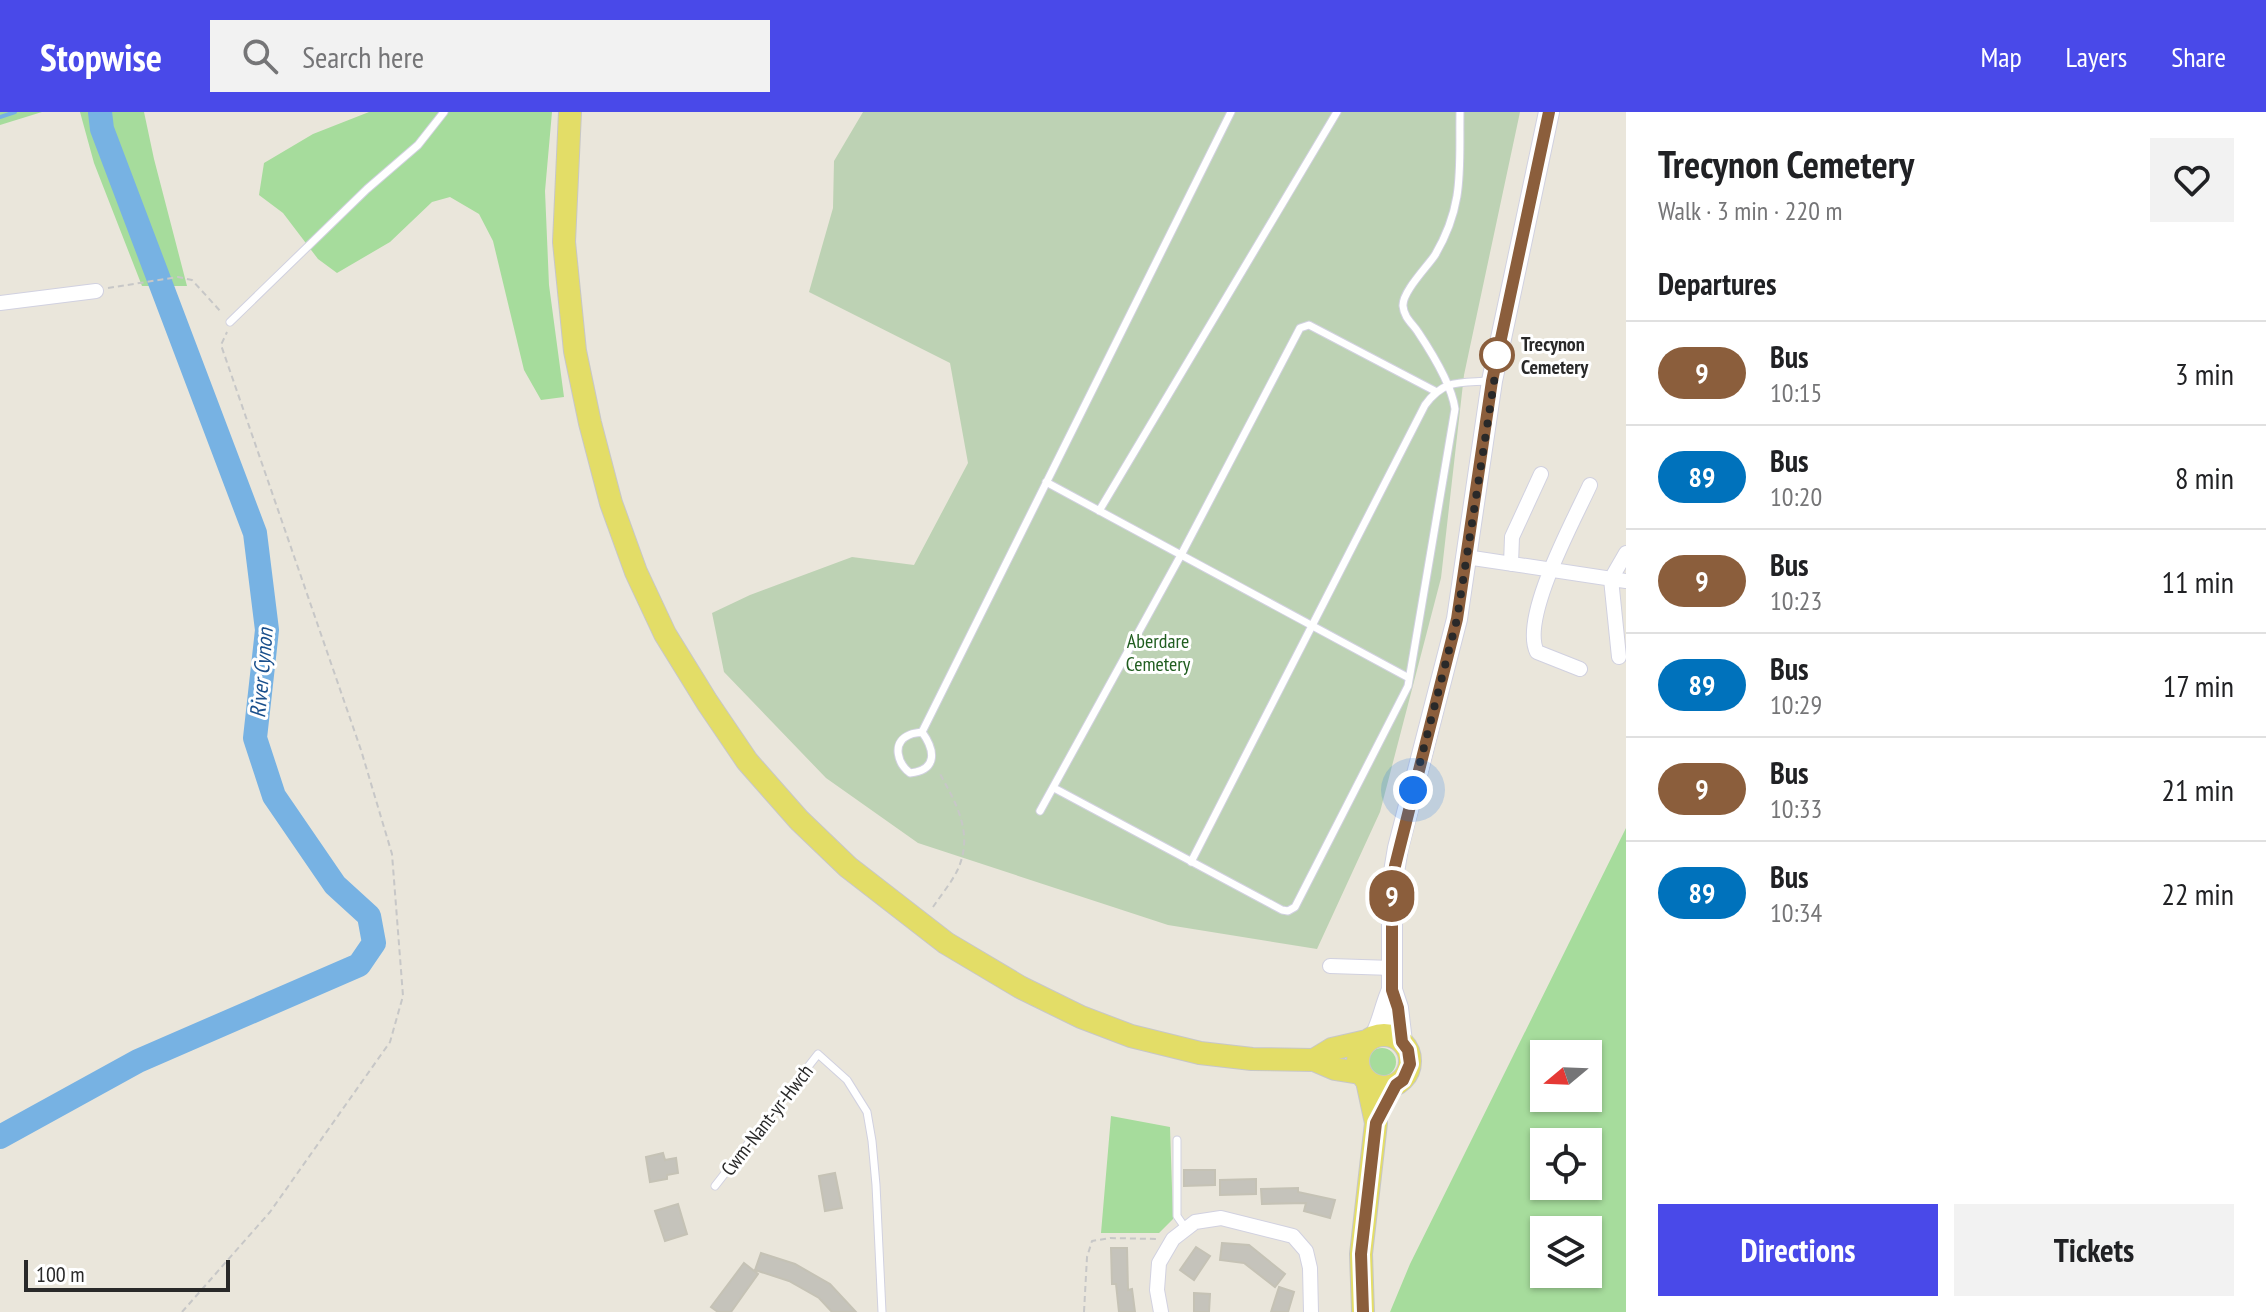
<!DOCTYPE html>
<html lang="en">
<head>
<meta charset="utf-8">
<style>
	body { margin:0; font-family:"PT Sans Narrow",sans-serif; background:#f2f2f2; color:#202124; height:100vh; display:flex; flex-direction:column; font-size:30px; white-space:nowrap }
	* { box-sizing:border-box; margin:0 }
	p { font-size:26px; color:#757577 }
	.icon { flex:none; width:44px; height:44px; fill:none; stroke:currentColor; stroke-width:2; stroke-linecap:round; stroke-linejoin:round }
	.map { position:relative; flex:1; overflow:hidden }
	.details { display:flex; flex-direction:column; background:#fff; width:640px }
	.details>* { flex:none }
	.badge { padding:0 16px; border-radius:26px; font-size:28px; line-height:52px }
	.needle { width:52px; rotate:251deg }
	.fabs { position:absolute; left:1530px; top:928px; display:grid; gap:16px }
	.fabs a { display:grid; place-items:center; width:72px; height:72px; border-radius:0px; background:#fff; box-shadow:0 2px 6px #0004; font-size:40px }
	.scale { position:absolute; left:24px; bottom:20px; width:206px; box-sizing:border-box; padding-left:8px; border:4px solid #292929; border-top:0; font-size:22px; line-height:28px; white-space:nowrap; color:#292929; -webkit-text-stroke:6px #fff; paint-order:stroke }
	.you { position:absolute; width:40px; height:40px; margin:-20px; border:6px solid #fff; border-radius:50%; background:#1a73e8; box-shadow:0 0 0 12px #1a73e833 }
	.map>.badge { position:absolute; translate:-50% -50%; box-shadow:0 0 0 4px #fff }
	h2 { padding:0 32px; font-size:30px; line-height:72px }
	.round { display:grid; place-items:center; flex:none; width:84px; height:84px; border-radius:0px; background:#f2f2f2 }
	.headline { display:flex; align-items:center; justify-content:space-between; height:136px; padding:0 32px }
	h1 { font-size:38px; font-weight:700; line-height:60px }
	.button { display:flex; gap:16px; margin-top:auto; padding:16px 32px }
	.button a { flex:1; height:92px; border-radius:0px; background:#4949e9; color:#fff; font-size:32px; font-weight:700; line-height:92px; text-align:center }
	.button a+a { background:#f2f2f2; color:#202124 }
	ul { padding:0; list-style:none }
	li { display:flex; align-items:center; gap:24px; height:104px; padding:0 32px; border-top:2px solid #e0e0e0 }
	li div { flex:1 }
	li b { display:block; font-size:30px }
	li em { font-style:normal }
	li .badge { min-width:88px; font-weight:700; text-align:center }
	header { display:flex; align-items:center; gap:48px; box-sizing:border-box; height:112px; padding:0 40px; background:#4949e9; color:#fff }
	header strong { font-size:38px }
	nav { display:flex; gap:44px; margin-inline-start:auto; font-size:28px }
	.search { width:560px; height:72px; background:#f2f2f2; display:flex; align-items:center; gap:20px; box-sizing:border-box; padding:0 28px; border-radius:0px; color:#757577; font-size:30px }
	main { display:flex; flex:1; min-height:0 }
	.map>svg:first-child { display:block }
	.green { fill:#a6dc9c; fill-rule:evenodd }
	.cemetery { fill:#bdd2b4 }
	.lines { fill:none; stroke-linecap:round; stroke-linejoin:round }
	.stream { stroke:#77b2e3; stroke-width:4 }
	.river { stroke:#77b2e3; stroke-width:24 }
	.building { fill:#c5c3bb; stroke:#c5c2b5; stroke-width:2 }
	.service-casing { stroke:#d1d1e0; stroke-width:9 }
	.minor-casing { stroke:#d1d1e0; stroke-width:16 }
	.secondary-casing { stroke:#d1d1e0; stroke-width:22 }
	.primary-casing { stroke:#c7c7c7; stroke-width:24 }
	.path { stroke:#c7c7c7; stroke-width:2; stroke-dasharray:6 4; stroke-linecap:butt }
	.service { stroke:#fff; stroke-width:7 }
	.minor { stroke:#fff; stroke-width:14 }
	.secondary { stroke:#fff; stroke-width:20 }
	.primary { stroke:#e3dd67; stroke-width:22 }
	.line-casing { stroke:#fff; stroke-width:18 }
	.line { stroke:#8b5e3c; stroke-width:12 }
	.walk { stroke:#292929; stroke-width:8; stroke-dasharray:0 14.4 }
	.stop-dot { fill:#fff; stroke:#8b5e3c; stroke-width:4 }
	.labels { text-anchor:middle; stroke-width:6; stroke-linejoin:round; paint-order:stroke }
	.stop-label { font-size:20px; font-weight:bold; fill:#292929; stroke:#fff; text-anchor:start }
	.park-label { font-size:20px; fill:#215e20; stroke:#fff }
	.street-label { font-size:20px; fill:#292929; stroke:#fff }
	.water-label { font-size:22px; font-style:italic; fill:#194f8c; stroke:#fff }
</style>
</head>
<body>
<header>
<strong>Stopwise</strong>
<div class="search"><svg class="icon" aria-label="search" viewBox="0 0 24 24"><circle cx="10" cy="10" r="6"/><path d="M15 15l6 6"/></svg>Search here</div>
<nav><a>Map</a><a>Layers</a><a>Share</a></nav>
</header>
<main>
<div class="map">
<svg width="1626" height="1200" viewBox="0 0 1626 1200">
	<rect width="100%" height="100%" fill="#eae6db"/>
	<path class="green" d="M0,0H42L0,13Z
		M80,0H144L154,47L187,174H142L94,51Z
		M369,0H552L545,79L549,173L564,285L541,288L524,258L493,129L479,102L450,85L432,90L390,130L337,161L318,147L283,101L259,83L264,51L313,22Z
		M1626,716V1200H1390L1410,1152ZM1544,942H1588V986H1544ZM1544,1030H1588V1074H1544ZM1544,1118H1588V1162H1544Z
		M1368 950a14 14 0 1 1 28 0a14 14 0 1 1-28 0Z
		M1111,1004L1170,1015L1173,1107L1159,1121H1101Z"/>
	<path class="cemetery" d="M863,0H1520L1464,263L1441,466L1380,700L1317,837L1168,813L918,731L826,666L724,560L712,501L750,483L852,445L914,453L968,351L950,251L809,180L833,96L834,49Z"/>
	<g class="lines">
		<path class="stream" d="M0,5L15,0"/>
		<path class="river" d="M0,1025L138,949L359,853L374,831L369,804L335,773L274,684L255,626L267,518L255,421L102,17L100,0"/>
	</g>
	<path class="building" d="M663,1041L665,1048L676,1046L678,1061L667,1063V1067L650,1070L646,1045Z
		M1184,1058H1215V1073L1184,1074Z
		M835,1061L842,1096L825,1099L819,1064Z
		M1256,1067V1082L1220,1083V1068Z
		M1298,1076V1080L1335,1088L1330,1106L1304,1099L1306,1091L1262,1092L1261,1077Z
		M678,1092L687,1122L665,1129L655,1099Z
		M1222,1131L1249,1133L1285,1162L1275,1175L1244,1151L1220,1148Z
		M1196,1135L1210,1144L1194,1168L1180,1158Z
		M1111,1136H1127L1128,1178L1132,1177L1135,1200H1119L1116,1172H1112Z
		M761,1141L795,1152L830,1172L856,1200H832L819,1186L789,1169L755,1158Z
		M744,1151L758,1162L731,1200H718L711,1195Z
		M1279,1175L1294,1180L1288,1200H1271Z
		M1194,1181L1210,1182L1209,1200H1194Z"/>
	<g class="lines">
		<defs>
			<path id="service" d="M230,210L367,77L418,33L444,0
				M1046,370L1409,566
				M1099,399L1337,0
				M922,620L1231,0
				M922,620C935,638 938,658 910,661C898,652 891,631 909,623C913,621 918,621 922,620Z
				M1054,676L1282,798L1288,799L1295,795L1408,574L1455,297C1452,274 1432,241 1418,220C1413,212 1404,206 1403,194C1402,180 1427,155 1435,143C1465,92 1459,56 1460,0
				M1040,699L1181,443L1300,216L1309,213L1435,279
				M1191,750L1425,293C1444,267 1459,271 1489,269
				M1177,1028V1104L1186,1117
				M715,1074L818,942L847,968L867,1000L872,1029L876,1073L882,1200"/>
			<path id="minor" d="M0,191L96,179
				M1466,445L1626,469
				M1511,452L1512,425L1541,362
				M1619,545L1611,467L1626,441
				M1580,557L1537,540C1520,506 1574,408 1590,373
				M1330,854L1393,856
				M1161,1200L1157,1178L1159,1151L1173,1127L1195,1110L1221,1106L1293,1124L1306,1139L1310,1156L1311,1200"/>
			<path id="secondary" d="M1375,924C1383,909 1385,893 1392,878
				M1402,930L1398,896L1392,878V772L1398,736L1457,507L1492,269L1549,0"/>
			<path id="primary" d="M570,0L564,130L575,239L590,311L611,391L636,460L665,522L707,590L747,649L799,708L848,755L946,831L1020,875L1081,905L1131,924L1200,941L1252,947L1314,948L1335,957L1360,961
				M1358 949a26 26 0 1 1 52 0a26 26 0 1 1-52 0Z
				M1314,948L1332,937L1367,929
				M1363,1200L1361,1142L1376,1011L1367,969"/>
		</defs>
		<use href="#service" class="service-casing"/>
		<use href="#minor" class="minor-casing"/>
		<use href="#secondary" class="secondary-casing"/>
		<use href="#primary" class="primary-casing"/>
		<path class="path" d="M108,176L178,165L192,168L222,201
			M933,795C941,783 952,770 958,757C974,721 956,691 939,660
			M182,1200L270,1100L390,930L403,884L392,742L361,638L221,233L227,220
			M1084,1200L1087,1145L1092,1129L1110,1126L1156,1127"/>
		<use href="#service" class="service"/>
		<use href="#minor" class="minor"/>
		<use href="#secondary" class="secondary"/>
		<use href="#primary" class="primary"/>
	</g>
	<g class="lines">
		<defs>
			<path id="line" d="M1363,1200L1361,1142L1376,1011L1396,973L1403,968L1410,952L1408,938L1402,930L1398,896L1392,878V772L1395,754L1457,507L1492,269L1549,0"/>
		</defs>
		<use href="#line" class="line-casing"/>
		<use href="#line" class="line"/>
		<path class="walk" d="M1413,678L1457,507L1499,238L1497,243"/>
	</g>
	<circle class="stop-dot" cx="1497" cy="243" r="16"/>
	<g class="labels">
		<g class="stop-label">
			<text x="1521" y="239">Trecynon<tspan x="1521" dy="23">Cemetery</tspan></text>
		</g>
		<g class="park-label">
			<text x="1158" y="536">Aberdare<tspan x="1158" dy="23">Cemetery</tspan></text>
		</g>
		<g class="street-label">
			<text transform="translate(767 1008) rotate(-52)" y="7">Cwm-Nant-yr-Hwch</text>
		</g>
		<g class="water-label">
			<text transform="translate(261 561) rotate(-85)" y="8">River Cynon</text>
		</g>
	</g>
</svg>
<div class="fabs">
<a><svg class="needle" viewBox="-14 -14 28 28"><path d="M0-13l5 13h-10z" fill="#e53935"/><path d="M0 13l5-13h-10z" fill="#757577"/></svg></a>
<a><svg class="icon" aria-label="locate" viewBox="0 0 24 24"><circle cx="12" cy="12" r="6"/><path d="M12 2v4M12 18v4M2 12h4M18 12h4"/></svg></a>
<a><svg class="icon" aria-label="layers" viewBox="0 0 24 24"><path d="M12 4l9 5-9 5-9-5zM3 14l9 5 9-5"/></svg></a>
</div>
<div class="scale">100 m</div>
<div class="you" style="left:1413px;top:678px"></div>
<b class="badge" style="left:1392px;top:784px;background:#8b5e3c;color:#fff">9</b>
</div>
<section class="details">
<div class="headline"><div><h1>Trecynon Cemetery</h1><p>Walk · 3 min · 220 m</p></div><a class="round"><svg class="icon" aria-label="heart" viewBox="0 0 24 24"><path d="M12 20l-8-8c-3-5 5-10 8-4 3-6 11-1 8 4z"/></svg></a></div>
<h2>Departures</h2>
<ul>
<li><span class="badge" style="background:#8b5e3c;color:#fff">9</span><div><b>Bus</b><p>10:15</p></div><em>3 min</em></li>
<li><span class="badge" style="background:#0072bc;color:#fff">89</span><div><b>Bus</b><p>10:20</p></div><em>8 min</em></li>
<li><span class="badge" style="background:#8b5e3c;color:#fff">9</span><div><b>Bus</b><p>10:23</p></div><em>11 min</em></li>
<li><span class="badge" style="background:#0072bc;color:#fff">89</span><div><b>Bus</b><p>10:29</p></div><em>17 min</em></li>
<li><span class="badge" style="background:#8b5e3c;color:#fff">9</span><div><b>Bus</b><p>10:33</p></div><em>21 min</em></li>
<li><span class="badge" style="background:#0072bc;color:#fff">89</span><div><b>Bus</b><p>10:34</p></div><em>22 min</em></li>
</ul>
<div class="button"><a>Directions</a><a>Tickets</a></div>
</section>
</main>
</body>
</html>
